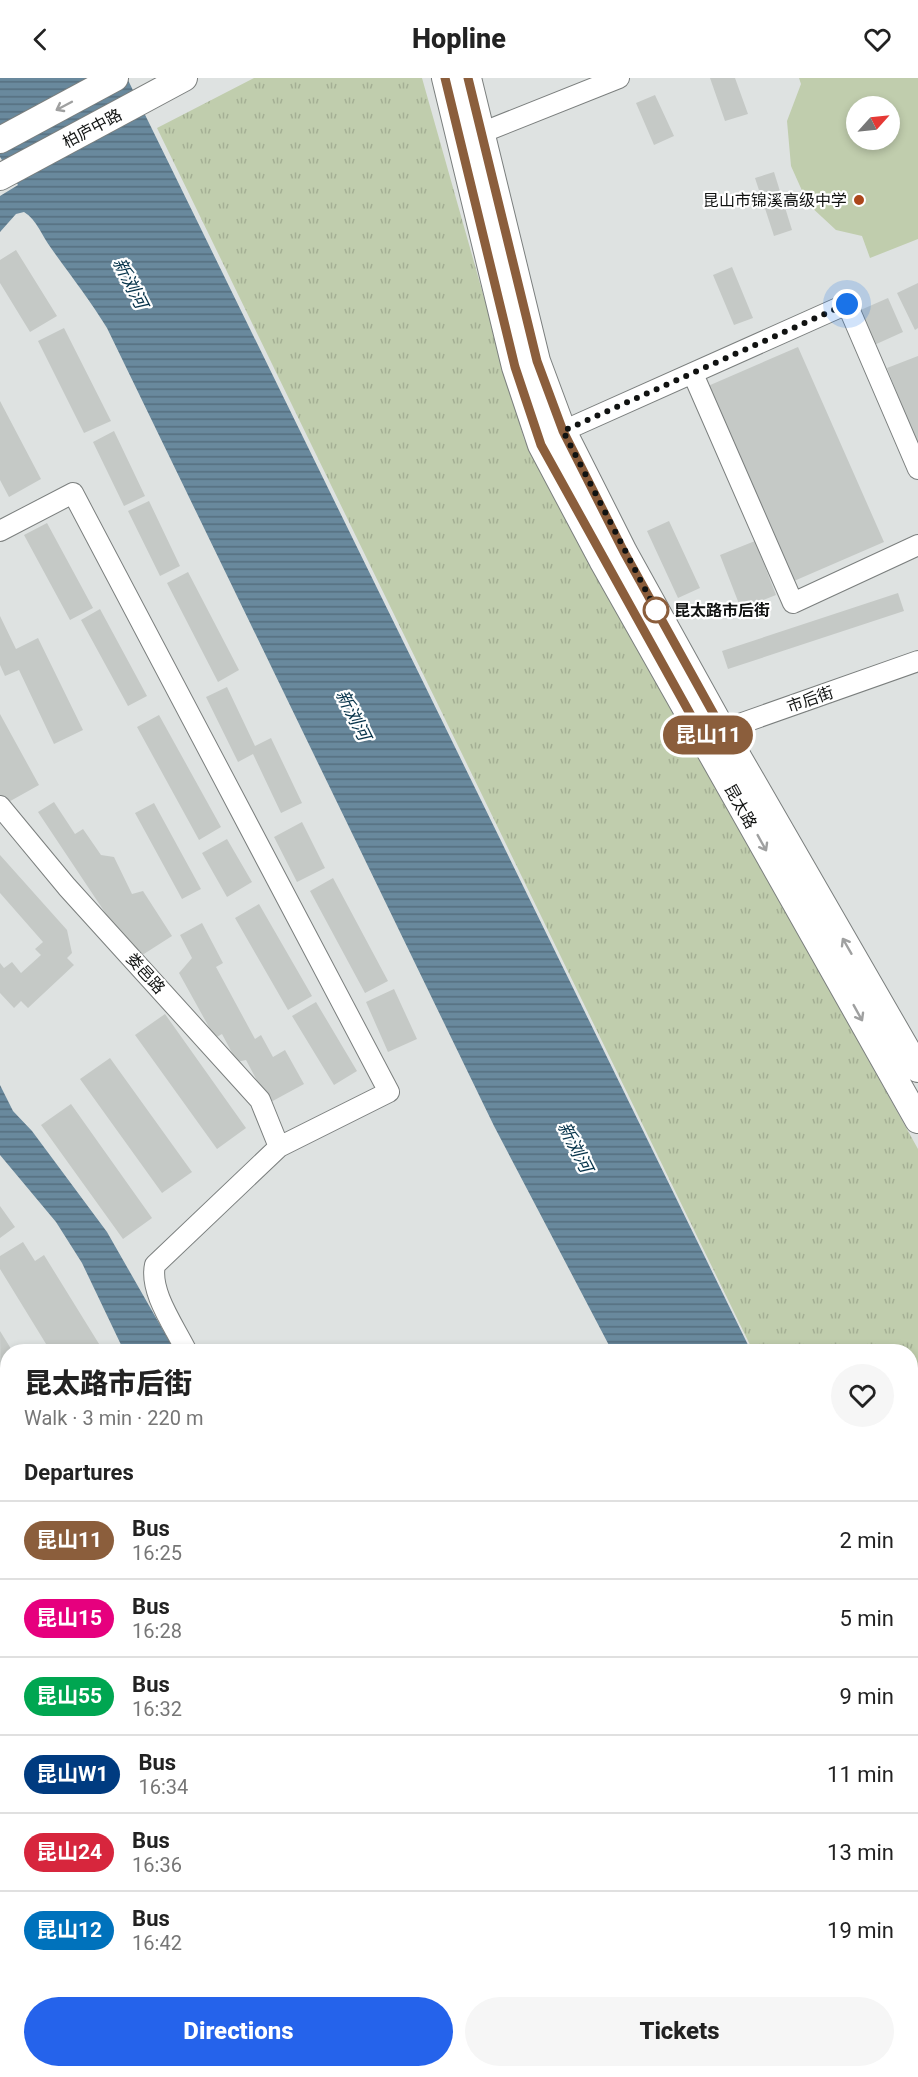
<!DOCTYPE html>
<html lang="en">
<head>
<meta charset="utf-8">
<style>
	body { margin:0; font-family:Roboto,"Noto Sans SC",sans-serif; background:#f6f6f6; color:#222; height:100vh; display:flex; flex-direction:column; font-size:22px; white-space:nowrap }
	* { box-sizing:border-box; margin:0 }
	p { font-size:20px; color:#767676 }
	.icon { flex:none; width:33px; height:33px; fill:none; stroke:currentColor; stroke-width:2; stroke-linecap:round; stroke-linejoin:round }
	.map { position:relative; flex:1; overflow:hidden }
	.sheet { position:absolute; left:0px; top:1266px; width:918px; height:734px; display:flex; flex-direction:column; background:#fff; border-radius:24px 24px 0 0; box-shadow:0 3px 9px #0003 }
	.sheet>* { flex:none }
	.badge { padding:0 12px; border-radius:20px; font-size:21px; line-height:39px }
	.needle { width:39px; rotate:63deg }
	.tools { position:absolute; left:846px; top:18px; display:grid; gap:12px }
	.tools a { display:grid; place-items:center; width:54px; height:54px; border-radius:50%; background:#fff; box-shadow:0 3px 9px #0003; font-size:30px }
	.you { position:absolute; width:30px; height:30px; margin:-15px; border:4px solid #fff; border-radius:50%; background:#1a73e8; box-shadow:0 0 0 9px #1a73e833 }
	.map>.badge { position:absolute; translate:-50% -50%; box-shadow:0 0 0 3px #fff }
	h2 { padding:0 24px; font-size:22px; line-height:54px }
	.round { display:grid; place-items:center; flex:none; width:63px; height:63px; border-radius:32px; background:#f6f6f6 }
	.summary { display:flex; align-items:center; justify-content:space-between; height:102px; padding:0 24px }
	h1 { font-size:28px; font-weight:800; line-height:45px }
	.button { display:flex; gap:12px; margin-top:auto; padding:12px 24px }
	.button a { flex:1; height:69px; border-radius:36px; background:#2563eb; color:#fff; font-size:24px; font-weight:800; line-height:69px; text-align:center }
	.button a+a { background:#f6f6f6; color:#222 }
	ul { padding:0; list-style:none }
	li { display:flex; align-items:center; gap:18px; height:78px; padding:0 24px; border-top:2px solid #e0e0e0 }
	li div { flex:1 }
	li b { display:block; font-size:22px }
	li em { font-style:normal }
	li .badge { min-width:66px; font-weight:700; text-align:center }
	header { display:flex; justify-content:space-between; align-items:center; height:78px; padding:0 24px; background:#fff; font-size:27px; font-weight:800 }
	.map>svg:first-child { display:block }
	.grass { fill:url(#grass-tufts) }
	.garden { fill:#c0cdad; fill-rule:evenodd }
	.water { fill:url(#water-rules) }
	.building { fill:#c5c9c6 }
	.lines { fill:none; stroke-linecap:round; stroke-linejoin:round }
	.minor-casing { stroke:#7b7f7e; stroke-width:22 }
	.major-casing { stroke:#7b7f7e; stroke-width:28 }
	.minor { stroke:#fff; stroke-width:20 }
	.major { stroke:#fff; stroke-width:26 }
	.oneway { stroke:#9fa0a0 }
	.line-casing { stroke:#fff; stroke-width:14 }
	.line { stroke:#8b5e3c; stroke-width:9 }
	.walk { stroke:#101211; stroke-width:6; stroke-dasharray:0 10.8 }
	.poi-dot { fill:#ac471b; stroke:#fff; stroke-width:2 }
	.stop-dot { fill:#fff; stroke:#8b5e3c; stroke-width:3 }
	.labels { text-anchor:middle; stroke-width:4.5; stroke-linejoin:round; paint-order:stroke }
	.street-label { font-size:16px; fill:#101211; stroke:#fff }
	.poi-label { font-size:16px; fill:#101211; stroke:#fff; text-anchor:end }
	.stop-label { font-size:16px; font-weight:bold; fill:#101211; stroke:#fff; text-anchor:start }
	.water-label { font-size:18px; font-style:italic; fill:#06334a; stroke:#fff }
</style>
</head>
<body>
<header><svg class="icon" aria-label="back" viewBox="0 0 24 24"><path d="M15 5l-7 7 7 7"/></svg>Hopline<svg class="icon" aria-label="heart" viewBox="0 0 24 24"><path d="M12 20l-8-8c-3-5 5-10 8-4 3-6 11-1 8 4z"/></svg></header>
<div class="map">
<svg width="918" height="1999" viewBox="0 0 918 1999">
	<defs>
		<pattern id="grass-tufts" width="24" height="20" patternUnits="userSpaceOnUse" patternTransform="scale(1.5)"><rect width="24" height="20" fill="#c0cdad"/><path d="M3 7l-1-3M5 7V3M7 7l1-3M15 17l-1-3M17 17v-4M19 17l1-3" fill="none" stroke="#a4af94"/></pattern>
		<pattern id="water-rules" width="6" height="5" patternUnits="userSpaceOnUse" patternTransform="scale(1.5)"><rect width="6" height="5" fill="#69899d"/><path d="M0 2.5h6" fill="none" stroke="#556f7f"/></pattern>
	</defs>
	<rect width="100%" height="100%" fill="#dee2e1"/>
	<path class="grass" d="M254,0H422L524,361L918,1071V1580L910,1566V1274L753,1273L157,50Z"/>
	<path class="garden" d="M799,0H918V161L870,180L862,158L836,152L808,126L791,88L787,43L801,6ZM856,28H890V62H856Z"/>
	<path class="water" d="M0,0H127L751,1273H612L494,1048L107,250C90,222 70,197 51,170C42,158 37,142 24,134L16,136L0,154V118L18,107L0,79Z
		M0,1007L13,1033L32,1053L107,1154L175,1273H124L82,1185L56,1144L0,1077Z
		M910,1579L918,1593V1856L910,1842Z
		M918,1965V1999H539L519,1992H910L911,1967Z"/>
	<path class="building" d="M710,0H735L748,36L725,43Z
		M655,17L674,58L654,67L636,25Z
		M774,94L792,152L774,158L755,100Z
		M16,172L57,238L30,254L0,205V182Z
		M732,189L753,240L734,247L713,197Z
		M918,205V250L915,252L897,215Z
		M888,220L903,254L872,268L856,234Z
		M64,250L111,343L84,355L38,263Z
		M798,269L884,464L794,503L708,308Z
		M918,278V368L887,290Z
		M0,323L41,401L9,419L0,402Z
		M114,353L145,418L124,428L93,364Z
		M149,423L180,488L160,498L128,433Z
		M669,443L700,510L678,520L647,453Z
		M47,445L93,530L70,542L24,457Z
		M755,463L776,517L741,531L720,477Z
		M188,494L239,592L218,604L167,505Z
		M898,515L904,533L728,591L722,573Z
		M100,531L147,618L128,628L81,542Z
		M0,538L16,571L38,560L83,652L54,666L19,592L5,598L0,587Z
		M227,609L255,668L271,660L302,725L281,735L253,676L238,684L206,619Z
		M0,636L39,707L5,726L0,718Z
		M159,637L221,749L199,762L137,649Z
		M54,724L75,756L83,751L101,777L114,779L132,816L143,813L172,858L136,881L38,734Z
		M154,725L201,811L182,821L135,735Z
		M302,744L325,790L297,804L274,759Z
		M227,761L252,804L227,819L202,775Z
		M0,777L67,852L72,875L67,880L74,887L28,930L21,923L14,930L0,915V885L4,890L12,884L21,895L41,877L35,871L43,864L0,815Z
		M333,800L388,903L365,915L310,813Z
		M259,826L312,918L288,932L235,840Z
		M202,845L223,885L216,889L255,961L261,957L273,979L285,972L304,1006L269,1025L246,982L237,984L222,956L215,960L179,895L192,880L180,857Z
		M394,911L417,961L388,974L366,924Z
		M316,924L357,993L334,1007L292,938Z
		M165,936L246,1050L217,1071L135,957Z
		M110,980L192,1094L162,1115L80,1001Z
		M71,1026L152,1140L123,1161L41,1047Z
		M0,1128L15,1149L0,1160Z
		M23,1164L35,1183L44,1177L104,1274H51L0,1191V1178Z
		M0,1253L13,1274H8V1336L1,1339Z
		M0,1404L8,1417V1473L0,1463Z
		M4,1531L8,1535V1572L0,1580V1534Z"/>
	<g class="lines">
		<defs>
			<path id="minor" d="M481,55L619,0
				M693,296L793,525L918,467
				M563,353L847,226L918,391
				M0,453L73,415L389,1014L279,1069L155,1187C149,1214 175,1249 187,1274
				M711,656L918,583
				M0,728L67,809L260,1022L279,1069
				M0,1606L8,1601
				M2,1833L8,1830
				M370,1992L376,1999
				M724,1999L728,1992"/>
			<path id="major" d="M445,0L515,289L541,367L602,482L918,1042
				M468,0L537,283L563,353L624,474L722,651L918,991
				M0,62L115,0
				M0,99L184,0"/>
		</defs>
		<use href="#minor" class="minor-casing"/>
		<use href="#major" class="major-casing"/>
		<use href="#minor" class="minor"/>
		<use href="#major" class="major"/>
	</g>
	<defs><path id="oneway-shaft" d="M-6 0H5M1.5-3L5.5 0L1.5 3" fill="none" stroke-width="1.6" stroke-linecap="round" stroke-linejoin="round" transform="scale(1.5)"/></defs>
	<g class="oneway">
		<use href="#oneway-shaft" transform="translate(64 28) rotate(152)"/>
		<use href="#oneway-shaft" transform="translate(762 765) rotate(61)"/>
		<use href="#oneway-shaft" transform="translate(847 868) rotate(-120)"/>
		<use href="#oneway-shaft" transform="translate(858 935) rotate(61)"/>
	</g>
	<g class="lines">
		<defs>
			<path id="line" d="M445,0L515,289L541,367L703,659L722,651L624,474L563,353L537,283L468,0"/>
		</defs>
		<use href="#line" class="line-casing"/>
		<use href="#line" class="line"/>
		<path class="walk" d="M656,532L658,536L563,353L847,226"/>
	</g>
	<circle class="poi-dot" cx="859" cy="122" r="6"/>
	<circle class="stop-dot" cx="656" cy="532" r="12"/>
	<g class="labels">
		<g class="street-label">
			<text transform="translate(92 50) rotate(-28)" y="6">柏庐中路</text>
			<text transform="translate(810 621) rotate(-19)" y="6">市后街</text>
			<text transform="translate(741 728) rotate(61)" y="6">昆太路</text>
			<text transform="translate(146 895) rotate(48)" y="6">娄邑路</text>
		</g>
		<g class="poi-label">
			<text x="847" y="128">昆山市锦溪高级中学</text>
		</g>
		<g class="stop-label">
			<text x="674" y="538">昆太路市后街</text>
		</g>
		<g class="water-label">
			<text transform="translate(130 205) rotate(63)" y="6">新浏河</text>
			<text transform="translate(353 637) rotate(63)" y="6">新浏河</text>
			<text transform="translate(575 1069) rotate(63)" y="6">新浏河</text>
		</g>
	</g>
</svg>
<div class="tools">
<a><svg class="needle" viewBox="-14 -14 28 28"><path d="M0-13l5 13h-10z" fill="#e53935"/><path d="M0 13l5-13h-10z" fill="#767676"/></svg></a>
</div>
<div class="you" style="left:847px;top:226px"></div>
<b class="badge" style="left:708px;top:657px;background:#8b5e3c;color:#fff">昆山11</b>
<section class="sheet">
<div class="summary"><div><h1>昆太路市后街</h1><p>Walk · 3 min · 220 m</p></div><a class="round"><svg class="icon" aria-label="heart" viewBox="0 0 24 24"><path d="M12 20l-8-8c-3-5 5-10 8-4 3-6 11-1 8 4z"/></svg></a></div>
<h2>Departures</h2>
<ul>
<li><span class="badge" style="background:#8b5e3c;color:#fff">昆山11</span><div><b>Bus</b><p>16:25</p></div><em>2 min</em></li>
<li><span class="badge" style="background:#e6007e;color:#fff">昆山15</span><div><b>Bus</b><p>16:28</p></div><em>5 min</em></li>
<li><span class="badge" style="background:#00a651;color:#fff">昆山55</span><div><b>Bus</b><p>16:32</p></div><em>9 min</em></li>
<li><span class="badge" style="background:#003b80;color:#fff">昆山W1</span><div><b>Bus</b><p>16:34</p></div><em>11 min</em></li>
<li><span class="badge" style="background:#d7263d;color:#fff">昆山24</span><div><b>Bus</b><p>16:36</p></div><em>13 min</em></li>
<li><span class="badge" style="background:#0072bc;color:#fff">昆山12</span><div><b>Bus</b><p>16:42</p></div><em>19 min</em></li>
</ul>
<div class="button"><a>Directions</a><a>Tickets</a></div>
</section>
</div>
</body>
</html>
